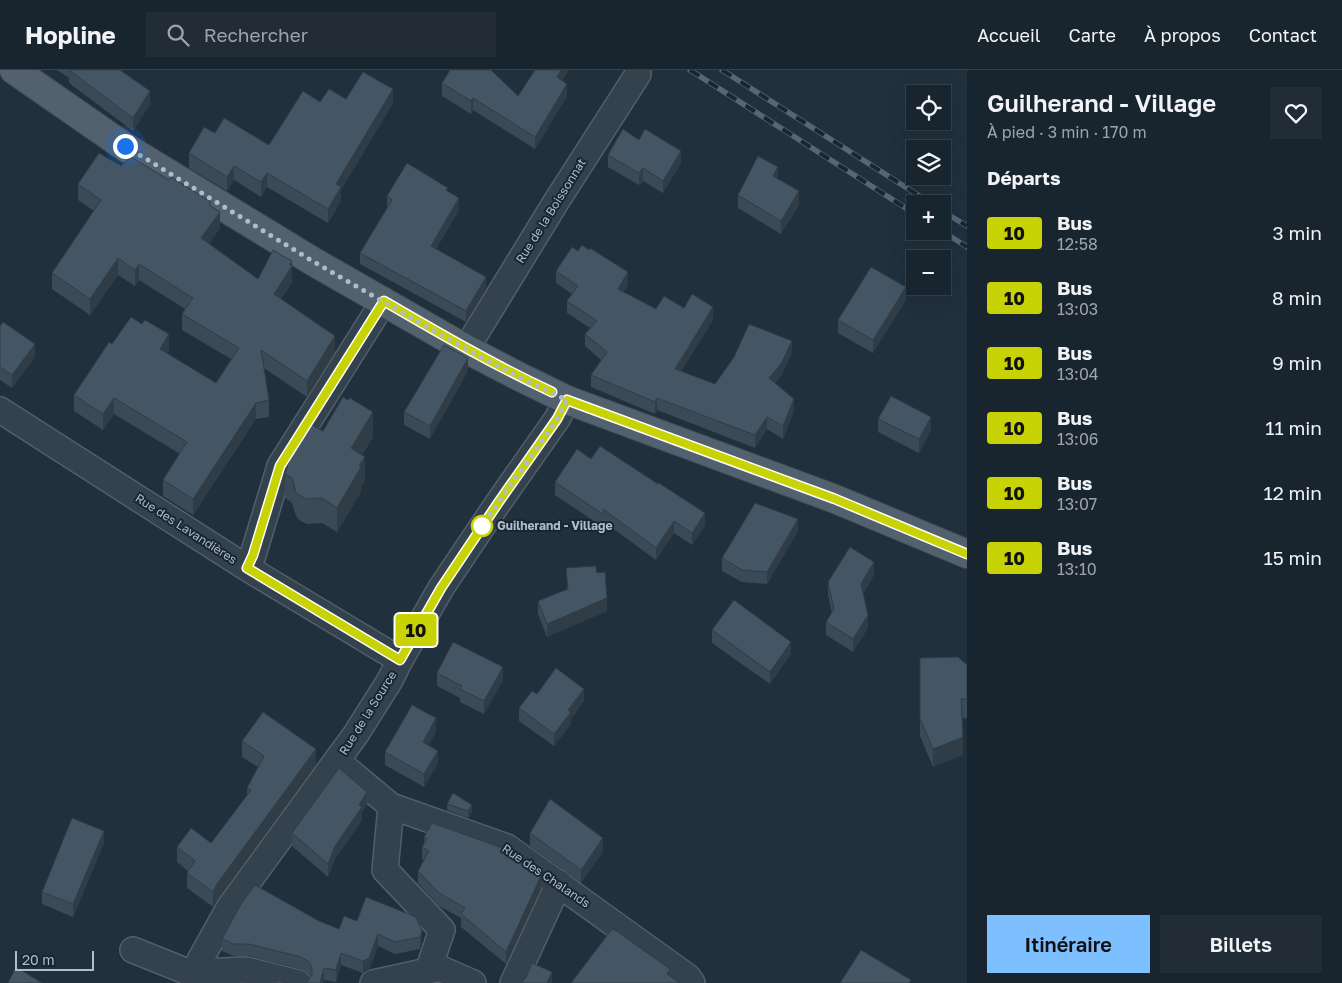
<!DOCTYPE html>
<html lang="fr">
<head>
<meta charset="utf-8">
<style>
	body { margin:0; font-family:"Golos Text",sans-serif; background:#212c36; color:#f1f3f6; height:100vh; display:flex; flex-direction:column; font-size:19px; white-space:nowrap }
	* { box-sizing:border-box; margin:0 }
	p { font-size:16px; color:#9fa4aa }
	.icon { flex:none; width:28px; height:28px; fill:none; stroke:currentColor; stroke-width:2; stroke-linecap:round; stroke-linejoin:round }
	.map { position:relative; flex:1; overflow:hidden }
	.side { display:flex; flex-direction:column; background:#18242e; width:375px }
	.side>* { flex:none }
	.badge { padding:0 10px; border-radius:4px; font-size:18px; line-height:32px }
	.tools { position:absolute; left:906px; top:15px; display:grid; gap:10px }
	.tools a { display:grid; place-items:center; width:45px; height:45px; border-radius:0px; background:#18242e; box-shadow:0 5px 20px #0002,0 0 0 1px #36414a; font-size:25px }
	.scale { position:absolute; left:15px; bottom:12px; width:79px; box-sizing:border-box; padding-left:5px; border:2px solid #afbcc9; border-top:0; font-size:14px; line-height:18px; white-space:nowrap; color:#afbcc9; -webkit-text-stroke:4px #192732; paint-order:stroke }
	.you { position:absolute; width:25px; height:25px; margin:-12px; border:4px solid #fff; border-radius:50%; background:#1a73e8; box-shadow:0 0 0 8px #1a73e833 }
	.map>.badge { position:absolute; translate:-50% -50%; box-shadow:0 0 0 2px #fff }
	h2 { padding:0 20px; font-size:19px; line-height:45px }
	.round { display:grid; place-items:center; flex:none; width:52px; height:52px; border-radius:0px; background:#212c36 }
	.overview { display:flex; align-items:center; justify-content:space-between; height:85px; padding:0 20px }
	h1 { font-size:24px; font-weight:600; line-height:38px }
	.primary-button { display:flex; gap:10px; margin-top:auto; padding:10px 20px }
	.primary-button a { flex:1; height:58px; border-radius:0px; background:#7ec0ff; color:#111; font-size:20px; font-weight:600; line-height:58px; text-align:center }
	.primary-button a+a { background:#212c36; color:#f1f3f6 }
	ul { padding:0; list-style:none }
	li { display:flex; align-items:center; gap:15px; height:65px; padding:0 20px }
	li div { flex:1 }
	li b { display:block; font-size:19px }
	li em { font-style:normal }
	li .badge { min-width:55px; font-weight:700; text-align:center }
	header { display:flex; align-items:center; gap:30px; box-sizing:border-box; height:70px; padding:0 25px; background:#18242e; border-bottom:1px solid #36414a }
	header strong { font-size:24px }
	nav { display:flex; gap:28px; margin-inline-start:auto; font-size:18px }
	.search { width:350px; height:45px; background:#212c36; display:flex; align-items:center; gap:12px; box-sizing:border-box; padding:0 18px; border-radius:0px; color:#9fa4aa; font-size:19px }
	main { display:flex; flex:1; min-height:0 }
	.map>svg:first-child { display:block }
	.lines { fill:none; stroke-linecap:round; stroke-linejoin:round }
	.minor-casing { stroke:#525f6b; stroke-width:28 }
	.major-casing { stroke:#3d4b56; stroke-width:30 }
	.minor { stroke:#34424d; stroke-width:25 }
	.major { stroke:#52616d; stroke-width:28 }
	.rail-casing { stroke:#566674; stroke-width:5.5 }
	.rail { stroke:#192732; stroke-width:4; stroke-dasharray:11; stroke-linecap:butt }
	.wall { fill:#3a4a56 }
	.shaded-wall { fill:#303c46 }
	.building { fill:#445664; stroke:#303c46 }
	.line-casing { stroke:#fff; stroke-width:11 }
	.line { stroke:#c7d304; stroke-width:8 }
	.walk { stroke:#afbcc9; stroke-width:5; stroke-dasharray:0 9 }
	.stop-dot { fill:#fff; stroke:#c7d304; stroke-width:2.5 }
	.labels { text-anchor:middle; stroke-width:4; stroke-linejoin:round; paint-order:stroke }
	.street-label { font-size:12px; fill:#afbcc9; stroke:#192732 }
	.stop-label { font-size:12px; font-weight:bold; fill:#afbcc9; stroke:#192732; text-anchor:start }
</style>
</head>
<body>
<header>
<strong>Hopline</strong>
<div class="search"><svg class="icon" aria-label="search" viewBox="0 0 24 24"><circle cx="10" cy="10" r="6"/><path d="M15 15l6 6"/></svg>Rechercher</div>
<nav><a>Accueil</a><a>Carte</a><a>À propos</a><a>Contact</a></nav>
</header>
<main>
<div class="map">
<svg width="967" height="913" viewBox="0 0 967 913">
	<rect width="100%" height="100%" fill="#20303d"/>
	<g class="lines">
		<defs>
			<path id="minor" d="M466,279L556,132L638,4
				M0,340L247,498L400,590
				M247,498L253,485L280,396L384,231
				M337,691L391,736L507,777L688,907L692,913
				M391,736L385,800L442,860L428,901L439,898L473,913
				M133,880L193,904L200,902L246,900L298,913
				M200,902V890L229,838L356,664L390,610L400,590L441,518L498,433L557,349L567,330
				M373,913L428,901
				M513,913L559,813"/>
			<path id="major" d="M14,0L125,77L314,192L466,279L520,307L567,330L835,429L967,484"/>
		</defs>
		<use href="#minor" class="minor-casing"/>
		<use href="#major" class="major-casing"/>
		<use href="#minor" class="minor"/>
		<use href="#major" class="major"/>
		<defs>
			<path id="rail" d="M690,0L915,144
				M722,0L932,134
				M942,141L967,156
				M942,161L967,177"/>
		</defs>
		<use href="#rail" class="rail-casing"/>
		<use href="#rail" class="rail"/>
	</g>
	<path class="wall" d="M57,0H120L150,34L133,61L69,13V8Z
		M535,0H569L562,11L567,26L535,79L473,40L471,44L442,26V13L494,3L518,26Z
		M346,29L393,33L341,120V131L328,153L267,117L261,127L234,110L227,121L189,98V83L215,63L269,75L320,32Z
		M639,70L681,93L663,123L643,111L639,115L608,97V85Z
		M121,96L211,137L220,158L209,174L258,209L292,207V212L281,229L335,282L307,327L264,298L269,330V347L256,349L193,445L163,426V410L180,384L114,344L103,360L74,341V325L112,274L169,281L167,284L216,313L231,289L182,260V244L185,239L139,210L135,216L118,205L90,245L52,219V203L94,141L78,130V114Z
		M778,109L799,135L781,164L738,138V125Z
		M448,121L459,140L436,179L486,218L466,252L360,194V183L387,138V126Z
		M556,201L628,215L623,222L656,239L684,238L713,250L681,301L715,314L792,283L781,306L775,313L794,341L783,369L767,359L755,378L657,340L655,344L591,317V305L601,290L585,276V264L590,258L567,243V231L572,224L556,213Z
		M906,230L873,283L838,263V250Z
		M0,256L35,287L12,318L0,310Z
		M468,301L430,369L404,355V342Z
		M878,349L931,360L919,383L878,362Z
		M323,361L373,367L362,385L365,411L361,417V422L337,462L322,453L307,454L299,450L296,446L292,433L285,428V404Z
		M591,389L705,455L692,475L674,463L656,490L604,452V458L555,425V412Z
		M798,461L767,514L742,512L722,501V488Z
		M566,498L597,503L607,541L547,567L538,544V531L567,519Z
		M874,505L863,524L868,558L853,582L826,565V552L832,543L828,525V512Z
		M712,560L791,584L770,614L712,573Z
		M920,588L967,595V648H962L963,685L933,697L920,666Z
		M437,603L503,610L484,644L460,632V628L437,616Z
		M584,631L571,649V654L554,676L519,651V638Z
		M436,662L429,675L438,694L424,717L385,695V682Z
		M242,671L316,694L217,830L213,837L187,818V803L188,801L177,792V777L211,773L247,726V718L258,697L242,687Z
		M447,734L472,742L468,748L447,740Z
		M367,735L362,742V750L335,789L328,807L292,776V763Z
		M530,763L603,782L581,813L530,776Z
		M424,767L541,819L506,894L461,857V848L439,836L418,813V801L424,790L422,789V777L424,774Z
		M104,773L73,847L42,834V822Z
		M416,847L422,873L420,879L395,884L378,876L369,900L363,903L341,895L336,912L324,910L308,911L310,907L308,903L301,899L249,886H234L222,881V869L319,851L339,859L357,851Z"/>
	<path class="shaded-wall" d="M561,0H569L557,20V7Z
		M567,14V26L535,79V67Z
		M393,19V33L341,120V131L328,153V139L336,114Z
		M150,21V34L133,61V48Z
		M473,28V40L471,44V31Z
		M681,81V93L663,123V111Z
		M234,96V110L227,121V107Z
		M778,97V110L773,106Z
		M643,98V111L639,115V103Z
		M267,103V117L261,127V112Z
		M799,121V135L781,164V151Z
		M459,128V140L431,187V176Z
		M220,142V158L201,185V168Z
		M118,188V205L90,245V229Z
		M292,191V212L274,240V224Z
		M139,194V210L135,216V200Z
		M628,202V215L618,231V219Z
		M486,207V218L466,252V241Z
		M906,217V230L873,283V270Z
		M713,237V250L675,311V299Z
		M169,264V281L160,296V279Z
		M335,266V282L307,327V311Z
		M792,271V283L781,306L769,321V308Z
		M35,274V287L12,318V305Z
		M468,288V301L430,369V356Z
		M114,328V344L103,360V344Z
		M657,328V340L655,344V332Z
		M794,329V341L783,369V356Z
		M256,333V349L193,445V429Z
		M373,342V367L351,402V378Z
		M767,347V359L755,378V365Z
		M931,347V360L919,383V369Z
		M365,387V411L361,417V422L337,462V438Z
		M705,443V455L692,475V463Z
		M798,449V461L767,514V502Z
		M674,451V463L656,490V478Z
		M874,492V505L861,527V514Z
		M607,528V541L547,567V554Z
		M868,545V558L853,582V569Z
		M791,572V584L770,614V602Z
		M503,597V610L484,644V631Z
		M584,619V631L571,649V654L554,676V664L568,640Z
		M436,648V662L423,686V672Z
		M963,667V685L933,697V679Z
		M316,679V694L217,830L213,837V822L217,814Z
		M438,681V694L424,717V704Z
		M367,722V735L362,742V750L335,789L328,807V794L335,776Z
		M472,735V742L468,748V741Z
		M104,761V773L73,847V834Z
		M603,768V782L581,813V800Z
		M541,806V819L506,894V882Z
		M422,861V873L420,879V867Z
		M378,864V876L369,900L363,903V891Z
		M341,883V895L336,912V900Z
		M324,898V910L323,913H320Z
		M552,902V913H547Z"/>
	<path class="building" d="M69,0H120L150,21L133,48Z
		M450,0H491L518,26L535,0H561L557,7L567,14L535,67L473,28L471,31L442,13Z
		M363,2L393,19L336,114L341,117L328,139L267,103L261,112L234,96L227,107L189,83L204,57L215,63L224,48L269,75L303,21L320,32L329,19L346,29Z
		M623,59L639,70L645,59L681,81L663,111L643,98L639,103L608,85Z
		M99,83L121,96L131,87L169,110L171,107L211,132L209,135L220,142L201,168L258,209L273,180L292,191L290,195L292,196L274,224L335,266L307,311L261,280L269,330L256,333L193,429L163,410L187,372L114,328L103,344L74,325L109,272L112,274L131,247L142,254L145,250L169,264L160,279L216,313L239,278L182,244L193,228L139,194L135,200L118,188L90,229L52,203L101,130L78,114Z
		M758,86L778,97L773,106L799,121L781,151L738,125Z
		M407,93L448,118L446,120L459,128L431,176L486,207L466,241L360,183L392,130L387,126Z
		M582,175L589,180L590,178L628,202L618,219L656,239L664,226L684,238L692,224L713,237L675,299L715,314L734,287L749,254L792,271L781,294L769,308L794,329L783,356L767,347L755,365L657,328L655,332L591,305L607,282L585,264L597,251L567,231L578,216L556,201L572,177L578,181Z
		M871,197L906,217L873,270L838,250Z
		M3,252L35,274L12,305L0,297V256Z
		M444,275L468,288L430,356L404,342Z
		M891,326L931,347L919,369L878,349Z
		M343,327L348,330L350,328L373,342L351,378L365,387L359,396L361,397L337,438L322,428L307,429L299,425L296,422L292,408L285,404L293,378L309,353L323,361Z
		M600,376L658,414L659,413L705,443L692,463L674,451L656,478L603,439L604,445L555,412L577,379L591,389Z
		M755,433L798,449L767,502L742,500L722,488Z
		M850,477L874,492L861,514L868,545L853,569L826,552L834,539L828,512Z
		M596,496L597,503L605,502L607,528L547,554L538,531L568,519L566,498Z
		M734,530L791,572L770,602L712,560Z
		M453,572L503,597L484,631L460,619L462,616L437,603Z
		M958,587L967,595V629H961L963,667L933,679L920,648V588Z
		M556,598L584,619L568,640L571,642L554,664L519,638L532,621L537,624Z
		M412,635L436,648L423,672L438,681L424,704L385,682Z
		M263,642L316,679L217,814L213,822L187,803L195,791L177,777L191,758L211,773L251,720L247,718L264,686L242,671Z
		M339,698L367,722L359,735L362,737L335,776L328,794L292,763Z
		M453,723L472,735L468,741L447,734Z
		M550,729L603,768L581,800L530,763Z
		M72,748L104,761L73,834L42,822Z
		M432,753L500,777L541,806L506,882L461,844L465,838L439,823L418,801L429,781L422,777L427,769L424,767Z
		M255,815L319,851L339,859L344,846L357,851L366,827L416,847L422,861L420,867L395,872L378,864L369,888L363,891L341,883L336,900L324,898L320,913H305L308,911L312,904V897L308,891L301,887L249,874H234L222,869L241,834Z
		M612,859L618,862L670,899L667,904L680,913H571Z
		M861,880L911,910L909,913H840Z
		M532,893L552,902L547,913H524L522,912L526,907Z
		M16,897L42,913H8Z
		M276,910L287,913H276Z"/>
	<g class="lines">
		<defs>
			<path id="line" d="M552,322C494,295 439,263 384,231L280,396L253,485L247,498L400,590L441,518L498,433L557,349L567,330L835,429L967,484"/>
		</defs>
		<use href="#line" class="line-casing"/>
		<use href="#line" class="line"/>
		<path class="walk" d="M125,76L314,192L466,279L520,308L567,330L557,349L482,456"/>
	</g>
	<circle class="stop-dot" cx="482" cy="456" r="10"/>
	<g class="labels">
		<g class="street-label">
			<text transform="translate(551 141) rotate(-58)" y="4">Rue de la Boissonnat</text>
			<text transform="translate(186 459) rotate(33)" y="4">Rue des Lavandières</text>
			<text transform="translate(368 643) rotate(-58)" y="4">Rue de la Source</text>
			<text transform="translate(546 806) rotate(34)" y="4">Rue des Chalands</text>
		</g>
		<g class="stop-label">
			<text x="497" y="460">Guilherand - Village</text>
		</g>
	</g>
</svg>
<div class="tools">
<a><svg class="icon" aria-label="locate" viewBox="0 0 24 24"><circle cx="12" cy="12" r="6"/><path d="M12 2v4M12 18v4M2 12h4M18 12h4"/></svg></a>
<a><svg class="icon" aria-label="layers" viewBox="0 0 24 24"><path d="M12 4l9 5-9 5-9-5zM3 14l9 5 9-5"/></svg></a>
<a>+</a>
<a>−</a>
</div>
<div class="scale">20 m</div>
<div class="you" style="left:125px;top:76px"></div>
<b class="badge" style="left:416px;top:560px;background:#c7d304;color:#111">10</b>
</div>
<section class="side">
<div class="overview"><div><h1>Guilherand - Village</h1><p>À pied · 3 min · 170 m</p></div><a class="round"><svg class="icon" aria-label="heart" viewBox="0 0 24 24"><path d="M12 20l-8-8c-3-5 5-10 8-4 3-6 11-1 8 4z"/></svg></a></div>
<h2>Départs</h2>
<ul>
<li><span class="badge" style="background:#c7d304;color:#111">10</span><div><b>Bus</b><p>12:58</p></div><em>3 min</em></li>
<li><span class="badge" style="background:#c7d304;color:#111">10</span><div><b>Bus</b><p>13:03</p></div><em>8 min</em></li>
<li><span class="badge" style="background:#c7d304;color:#111">10</span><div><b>Bus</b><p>13:04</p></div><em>9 min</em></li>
<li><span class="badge" style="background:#c7d304;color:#111">10</span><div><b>Bus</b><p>13:06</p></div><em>11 min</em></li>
<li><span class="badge" style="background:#c7d304;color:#111">10</span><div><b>Bus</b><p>13:07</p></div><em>12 min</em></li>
<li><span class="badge" style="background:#c7d304;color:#111">10</span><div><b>Bus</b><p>13:10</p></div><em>15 min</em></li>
</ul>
<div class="primary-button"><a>Itinéraire</a><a>Billets</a></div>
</section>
</main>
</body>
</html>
